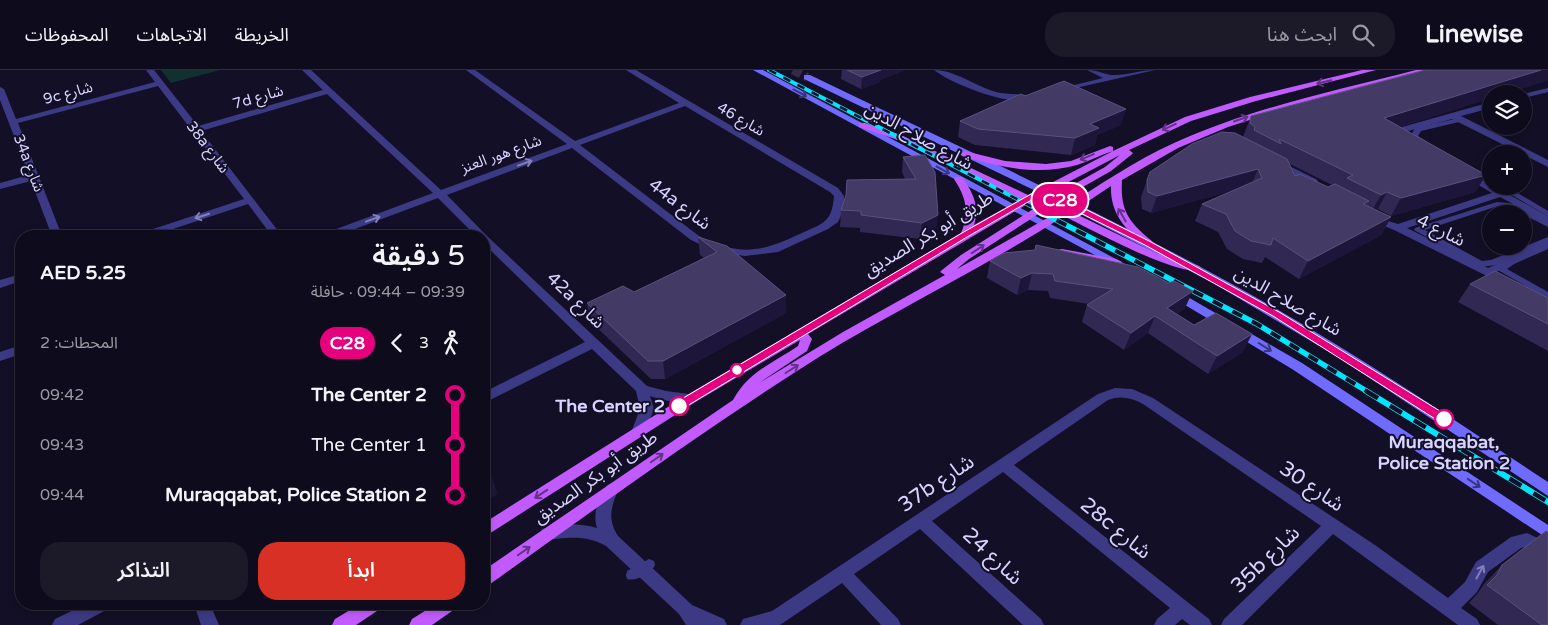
<!DOCTYPE html>
<html lang="ar">
<head>
<meta charset="utf-8">
<style>
	body { margin:0; font-family:"Varela Round","Noto Sans Arabic",sans-serif; background:#1c1929; color:#f1f3f6; direction:rtl; height:100vh; display:flex; flex-direction:column; font-size:19px; white-space:nowrap }
	* { box-sizing:border-box; margin:0 }
	p { font-size:16px; color:#9b9ba3 }
	.icon { flex:none; width:28px; height:28px; fill:none; stroke:currentColor; stroke-width:2; stroke-linecap:round; stroke-linejoin:round }
	.map { position:relative; flex:1; overflow:hidden; direction:ltr }
	.drawer { position:absolute; left:15px; top:160px; width:475px; height:380px; display:flex; flex-direction:column; background:#0e0b1c; border-radius:20px; box-shadow:0 2px 8px #0003,0 0 0 1px #2e2b3b; direction:rtl }
	.drawer>* { flex:none }
	.badge { padding:0 10px; border-radius:16px; font-size:18px; line-height:32px }
	.fabs { position:absolute; left:1482px; top:15px; display:grid; gap:10px }
	.fabs a { display:grid; place-items:center; width:50px; height:50px; border-radius:50%; background:#0e0b1c; box-shadow:0 2px 8px #0003,0 0 0 1px #2e2b3b; font-size:25px }
	.map>.badge { position:absolute; translate:-50% -50%; box-shadow:0 0 0 2px #fff }
	.legs { display:flex; align-items:center; gap:8px; height:55px; padding:0 25px; font-size:16px }
	.legs p { margin-inline-start:auto }
	.head { display:flex; align-items:center; justify-content:space-between; height:85px; padding:0 25px }
	h1 { font-size:28px; font-weight:600; line-height:38px }
	.button { display:flex; gap:10px; margin-top:auto; padding:10px 25px }
	.button a { flex:1; height:58px; border-radius:20px; background:#d93025; color:#fff; font-size:20px; font-weight:600; line-height:58px; text-align:center }
	.button a+a { background:#1c1929; color:#f1f3f6 }
	ul { padding:0 25px; list-style:none }
	li { display:flex; align-items:center; gap:18px; height:50px; font-size:19px }
	li i { display:grid; place-items:center; width:8px; height:100%; margin:0 6px; background:currentColor }
	li i::after { content:''; width:12px; height:12px; margin:-6px; border:4px solid; border-radius:50%; background:#0e0b1c }
	li p { margin-inline-start:auto }
	li:first-child i { background:linear-gradient(#0000 50%,currentColor 0) }
	li:last-child i { background:linear-gradient(currentColor 50%,#0000 0) }
	header { display:flex; align-items:center; gap:30px; box-sizing:border-box; height:70px; padding:0 25px; background:#0e0b1c; border-bottom:1px solid #2e2b3b }
	header strong { font-size:24px }
	nav { display:flex; gap:28px; margin-inline-start:auto; font-size:18px }
	.search { width:350px; height:45px; background:#1c1929; display:flex; align-items:center; gap:12px; box-sizing:border-box; padding:0 18px; border-radius:20px; color:#9b9ba3; font-size:19px }
	.map>svg:first-child { display:block }
	.green { fill:#12302f }
	.lines { fill:none; stroke-linecap:round; stroke-linejoin:round }
	.secondary-tunnel { stroke:#312d47; stroke-width:9; stroke-dasharray:9 4.5; stroke-linecap:butt }
	.pedestrian { fill:#3d3a85; fill-rule:evenodd }
	.minor { fill:#3d3a85; fill-rule:evenodd }
	.secondary { fill:#6f6bff; fill-rule:evenodd }
	.primary { fill:#c25bff; fill-rule:evenodd }
	.rail-far2-casing { stroke:#00e5ff; stroke-width:4 }
	.rail-far1-casing { stroke:#00e5ff; stroke-width:5.5 }
	.rail-casing { stroke:#00e5ff; stroke-width:6 }
	.rail-far2 { stroke:#130f26; stroke-width:2.5; stroke-dasharray:8; stroke-linecap:butt }
	.rail-far1 { stroke:#130f26; stroke-width:4; stroke-dasharray:11; stroke-linecap:butt }
	.rail { stroke:#130f26; stroke-width:4.5; stroke-dasharray:14; stroke-linecap:butt }
	.wall { fill:#312854; fill-rule:evenodd }
	.shaded-wall { fill:#1d163a }
	.building { fill:#433a66; stroke:#5a527e }
	.oneway { stroke:#623188 }
	.oneway2 { stroke:#38347d }
	.oneway3 { stroke:#837fbc }
	.line-1 { fill:#e6007e; stroke:#fff }
	.stop-1-dot { fill:#fff; stroke:#e6007e; stroke-width:2.5 }
	.labels { text-anchor:middle; stroke-width:4; stroke-linejoin:round; paint-order:stroke }
	.far-street-label { font-size:15px; fill:#d9d4ff; stroke:#130f26 }
	.street-label { font-size:18px; fill:#d9d4ff; stroke:#130f26 }
	.stop-label { font-size:18px; font-weight:bold; fill:#d9d4ff; stroke:#130f26; text-anchor:end }
	.near-street-label { font-size:21px; fill:#d9d4ff; stroke:#130f26 }
</style>
</head>
<body>
<header>
<strong>Linewise</strong>
<div class="search"><svg class="icon" aria-label="search" viewBox="0 0 24 24"><circle cx="10" cy="10" r="6"/><path d="M15 15l6 6"/></svg>ابحث هنا</div>
<nav><a>الخريطة</a><a>الاتجاهات</a><a>المحفوظات</a></nav>
</header>
<div class="map">
<svg width="1548" height="555" viewBox="0 0 1548 555">
	<rect width="100%" height="100%" fill="#130f26"/>
	<path class="green" d="M161,0H220L171,13Z"/>
	<g class="lines">
		<path class="secondary-tunnel" d="M793,0L807,7"/>
		<path class="pedestrian" d="M1459,48L1472,53L1468,55L1459,52L1421,61L1418,66L1427,72L1423,74L1410,67L1415,58Z
			M1472,100H1478L1491,108V113L1472,104Z
			M1496,116H1506L1548,141V146Z
			M1497,132L1516,134L1548,151V157L1511,138L1498,136L1425,160L1482,191L1491,190L1548,167V173L1496,195L1481,197L1414,160L1415,158Z
			M1510,191L1514,194L1507,199L1548,222V229L1496,199Z
			M649,489L654,491L655,495C652,503 636,512 627,509L626,505L627,501Z"/>
		<path class="minor" d="M146,0H154L198,56L323,20L302,0H311L441,120L567,74L466,0H475L575,71L679,33L626,0H636L838,118L844,126L843,141L838,152L828,159L778,182L745,186L716,182L691,170L572,78L447,125L487,166L647,316L666,321L697,325L699,328L697,331C682,336 664,330 650,326L654,339L644,364L639,365L634,364L632,360L640,339L636,321L592,279L484,333V322L585,272L484,174V166H476L438,128L336,166H322L323,164L433,123L327,24L201,61L282,166H272L248,134L152,166H137L138,164L244,129L158,16L18,53L62,166H52L31,111L0,119V113L29,105L0,30V17L4,19L16,49L155,12ZM685,36L830,122L834,126C832,152 824,153 802,163C762,182 740,187 699,166L580,75Z
			M934,0C955,0 975,16 996,22C1005,25 1027,23 1033,27C1015,40 950,13 934,0Z
			M1087,0C1098,0 1108,6 1115,5C1128,5 1141,0 1155,0L1058,22L1054,20L1103,8Z
			M1548,18V22L1524,28L1523,24Z
			M1491,32V38L1461,46L1548,90V97L1452,49L1408,61V65L1414,71L1412,73H1406L1398,66L1402,57Z
			M1277,90L1316,109L1318,111L1316,113H1310L1274,95V91Z
			M1468,102L1548,146V153L1500,127L1407,158L1488,198L1548,172V179L1496,202L1511,211L1509,213H1501L1394,160L1367,149L1372,146L1398,154L1492,123L1465,107L1463,105Z
			M21,204V211L0,218V210Z
			M21,275V284L0,291V282Z
			M1115,318L1132,319L1153,328L1375,475L1448,528L1465,512L1476,492L1511,467L1527,463L1548,473V487L1526,477L1521,478L1488,502L1477,522L1461,538L1477,549L1480,555H1458L1333,464L1242,555H1221L1224,549L1321,456L1143,334C1132,328 1120,325 1108,330L1014,395L1209,549L1212,555H1190L1182,549L1175,555H1154L1157,549L1170,538L1003,402L932,451L1041,549L1044,555H1023L920,459L854,504L898,549L901,555H881L842,513L780,555H740L743,549L772,541L1098,324Z
			M612,413L617,415L619,419C611,436 607,449 618,466L692,535L724,549L727,555H686L679,544L606,476C594,469 581,467 567,468C558,468 550,471 542,469L540,464L542,459C560,453 579,453 597,458C592,442 599,429 607,415Z
			M86,534H110L108,539L78,555H52L55,549Z
			M194,534H210L219,555H201Z"/>
		<path class="secondary" d="M753,0H763L1127,195L1121,198L1117,197Z
			M804,5H810C968,81 1128,154 1280,241C1372,294 1460,354 1548,412V426L1341,289L1215,214L1040,123L804,9Z
			M1174,219L1302,293L1548,455V469L1292,299L1170,226L1168,223Z"/>
		<path class="primary" d="M1362,0H1376L1256,31L1191,51L1129,80L1133,83L1131,85L1111,101L1053,134L1063,138C1100,115 1134,91 1174,73C1251,38 1334,21 1416,0H1430L1284,39L1228,57L1178,78L1122,110C1120,141 1129,152 1152,171L1153,173L1152,175H1144C1125,159 1110,143 1111,116L1072,142L1156,183L1199,196L1201,198L1199,200C1177,206 1088,158 1064,146C985,197 899,238 819,287C706,358 598,437 490,514L484,516V500L733,330C749,301 772,294 798,276L800,270L697,331L484,467V453L687,325L961,163C970,143 966,127 954,109L956,107H962C973,122 980,137 974,155L1021,129L895,69L859,57V53H865L901,65L1028,125L1113,81C1101,85 1089,91 1077,95C1038,106 999,97 962,86L960,84L965,81L1005,91L1046,94L1071,91L1110,76L1113,77V81L1185,47L1250,27ZM1120,85L1105,97L1044,131L1036,129ZM1029,133L1038,136L961,185L942,200L940,202L945,205L843,262L759,313L807,281L812,269L808,264ZM1046,139L1056,143L957,199L969,189Z
			M1062,179L1116,189L1122,192L1116,195L1058,184L1057,182L1058,180Z
			M360,534H382L380,539L356,555H332L335,549Z
			M436,534H457L455,539L432,555H409L412,549Z"/>
		<defs>
			<path id="rail-far2" d="M769,0L1040,141"/>
			<path id="rail-far1" d="M1037,140L1257,254L1368,322"/>
			<path id="rail" d="M1366,321L1548,432"/>
		</defs>
		<use href="#rail-far2" class="rail-far2-casing"/>
		<use href="#rail-far1" class="rail-far1-casing"/>
		<use href="#rail" class="rail-casing"/>
		<use href="#rail-far2" class="rail-far2"/>
		<use href="#rail-far1" class="rail-far1"/>
		<use href="#rail" class="rail"/>
	</g>
	<path class="wall" d="M842,0H905L880,10V12L861,19L841,9Z
		M1548,10L1504,24H1491V28L1399,57L1486,105L1475,122L1391,146L1378,139L1376,140L1391,147L1381,165L1299,209L1265,187L1262,193L1243,189L1227,179L1218,162L1195,151L1202,134L1231,121L1151,143L1142,139L1141,127L1150,102L1243,67L1251,46ZM1290,94L1332,115L1328,117L1295,106Z
		M1025,26L1121,55L1097,65L1095,75L1071,85L975,75L958,67L960,51Z
		M925,85L936,162L920,169L860,162V158L840,157L841,140L905,109L902,102L903,87Z
		M698,167L727,176L786,243L665,309H651L590,251L587,233L634,222L704,188L700,185Z
		M1004,183L1185,238L1177,244L1194,255L1243,282L1208,304L1148,263L1124,280L1082,252L1087,235L1089,234L1050,228L1048,221L1028,220L1017,225L987,208L990,191Z
		M1470,214L1548,228V281L1458,232Z
		M1502,495L1548,555H1498L1469,533L1478,523L1484,514Z"/>
	<path class="shaded-wall" d="M878,0H905L880,10V12L861,19L862,7Z
		M1541,0H1548V10L1504,24H1491V28L1376,64L1384,48Z
		M1126,39L1121,55L1097,65L1095,75L1071,85L1075,68L1090,54Z
		M1258,99L1251,116L1151,143L1157,126Z
		M1486,105L1475,122L1391,146L1401,128Z
		M1387,122L1378,139L1371,142L1381,125Z
		M938,145L936,162L920,169L922,153Z
		M1391,147L1381,165L1299,209L1308,191Z
		M1032,203L1028,220L1017,225L1021,208Z
		M1193,221L1185,238L1165,252L1167,238Z
		M786,225V243L665,309L663,291Z
		M1155,246L1148,263L1124,280L1131,263Z
		M1252,264L1243,282L1208,304L1217,286Z
		M491,405L498,424L484,432V409Z"/>
	<path class="building" d="M847,0H881L862,7Z
		M1425,0H1541L1384,48L1486,105L1401,128L1387,122L1381,125L1347,108L1353,105L1279,69L1281,74L1254,60L1255,57L1250,53L1251,46Z
		M1064,11L1126,39L1090,54L1099,58L1075,68L978,59L960,51L1021,24L1025,26Z
		M1222,62L1235,63L1287,89L1295,106L1300,104L1328,117L1335,114L1369,131L1363,134L1391,147L1308,191L1273,168L1271,175L1251,171L1235,161L1226,144L1202,134L1262,108L1258,99L1157,126L1148,122L1147,110L1150,102L1192,74Z
		M925,85L935,102L938,145L922,153L861,145V141L841,140L846,125L847,110L916,109L903,87Z
		M698,167L727,176L786,225L663,291H648L587,233L623,216L634,222L717,182Z
		M1036,175L1138,197L1169,213L1174,211L1193,221L1167,238L1194,255L1216,243L1252,264L1217,286L1155,246L1131,263L1087,235L1113,219L1055,211L1053,204L1032,203L1021,208L990,191L1004,183L1035,180Z
		M1495,201L1548,228V254L1470,214Z
		M484,396L491,405L484,409Z
		M1546,461L1548,462V555H1542L1487,515L1497,505L1502,495Z"/>
	<defs><path id="oneway-shaft" d="M-6 0H5M1.5-3L5.5 0L1.5 3" fill="none" stroke-width="1.6" stroke-linecap="round" stroke-linejoin="round" transform="scale(1.25)"/></defs>
	<g class="oneway">
		<use href="#oneway-shaft" transform="translate(1324 12) rotate(166)"/>
		<use href="#oneway-shaft" transform="translate(1241 49) rotate(-19)"/>
		<use href="#oneway-shaft" transform="translate(1169 57) rotate(156)"/>
		<use href="#oneway-shaft" transform="translate(1087 87) rotate(158)"/>
		<use href="#oneway-shaft" transform="translate(1122 145) rotate(-120)"/>
		<use href="#oneway-shaft" transform="translate(978 179) rotate(-33)"/>
		<use href="#oneway-shaft" transform="translate(792 299) rotate(-32)"/>
		<use href="#oneway-shaft" transform="translate(657 388) rotate(-35)"/>
		<use href="#oneway-shaft" transform="translate(541 424) rotate(147)"/>
		<use href="#oneway-shaft" transform="translate(524 481) rotate(-35)"/>
	</g>
	<g class="oneway2">
		<use href="#oneway-shaft" transform="translate(800 23) rotate(28)"/>
		<use href="#oneway-shaft" transform="translate(943 100) rotate(29)"/>
		<use href="#oneway-shaft" transform="translate(1265 277) rotate(32)"/>
		<use href="#oneway-shaft" transform="translate(1474 413) rotate(34)"/>
	</g>
	<g class="oneway3">
		<use href="#oneway-shaft" transform="translate(525 93) rotate(-20)"/>
		<use href="#oneway-shaft" transform="translate(202 146) rotate(162)"/>
		<use href="#oneway-shaft" transform="translate(373 149) rotate(-20)"/>
		<use href="#oneway-shaft" transform="translate(1480 502) rotate(-61)"/>
	</g>
	<path class="line-1" d="M1040,119H1045L1151,172L1279,242L1448,346L1449,349L1448,352H1440L1273,246L1145,175L1042,124L967,167L682,339H675L673,336L675,333L962,163Z"/>
	<g class="stop-1-dot">
		<circle cx="737" cy="300" r="6"/>
		<circle cx="679" cy="336" r="9"/>
		<circle cx="1444" cy="349" r="9"/>
	</g>
	<g class="labels">
		<g class="far-street-label">
			<text transform="translate(68 23) rotate(-15)" y="5">9c شارع</text>
			<text transform="translate(258 27) rotate(-16)" y="5">7d شارع</text>
			<text transform="translate(741 49) rotate(30)" y="5">شارع 46</text>
			<text transform="translate(208 77) rotate(53)" y="5">38a شارع</text>
			<text transform="translate(501 84) rotate(-20)" y="5">شارع هور العنز</text>
			<text transform="translate(29 93) rotate(69)" y="5">34a شارع</text>
		</g>
		<g class="street-label">
			<text transform="translate(919 66) rotate(29)" y="6">شارع صلاح الدين</text>
			<text transform="translate(680 134) rotate(37)" y="6">44a شارع</text>
			<text transform="translate(1441 160) rotate(26)" y="6">شارع 4</text>
			<text transform="translate(928 164) rotate(-31)" y="6">طريق أبو بكر الصديق</text>
			<text transform="translate(576 230) rotate(44)" y="6">42a شارع</text>
			<text transform="translate(1288 231) rotate(30)" y="6">شارع صلاح الدين</text>
			<text transform="translate(595 407) rotate(-35)" y="6">طريق أبو بكر الصديق</text>
		</g>
		<g class="stop-label">
			<text x="665" y="342">The Center 2</text>
			<text x="1444" y="378" text-anchor="middle">Muraqqabat,<tspan x="1444" dy="21">Police Station 2</tspan></text>
		</g>
		<g class="near-street-label">
			<text transform="translate(936 413) rotate(-34)" y="7">37b شارع</text>
			<text transform="translate(1312 416) rotate(34)" y="7">شارع 30</text>
			<text transform="translate(1116 458) rotate(39)" y="7">28c شارع</text>
			<text transform="translate(993 486) rotate(43)" y="7">شارع 24</text>
			<text transform="translate(1265 489) rotate(-44)" y="7">35b شارع</text>
		</g>
	</g>
</svg>
<div class="fabs">
<a><svg class="icon" aria-label="layers" viewBox="0 0 24 24"><path d="M12 4l9 5-9 5-9-5zM3 14l9 5 9-5"/></svg></a>
<a>+</a>
<a>−</a>
</div>
<b class="badge" style="left:1060px;top:130px;background:#e6007e;color:#fff">C28</b>
<section class="drawer">
<div class="head"><div><h1>5 دقيقة</h1><p>09:39 – 09:44 · حافلة</p></div><b>AED 5.25</b></div>
<div class="legs"><svg class="icon" aria-label="walk" viewBox="0 0 24 24"><circle cx="13" cy="4" r="2"/><path d="M13 8l-2 6 4 7M11 14l-3 7M7 12l3-4h3l4 4"/></svg>3<svg class="icon" aria-label="back" viewBox="0 0 24 24"><path d="M15 5l-7 7 7 7"/></svg><b class="badge" style="background:#e6007e;color:#fff">C28</b><p>المحطات: 2</p></div>
<ul>
<li><i style="color:#e6007e"></i><b>The Center 2</b><p>09:42</p></li>
<li><i style="color:#e6007e"></i><span>The Center 1</span><p>09:43</p></li>
<li><i style="color:#e6007e"></i><b>Muraqqabat, Police Station 2</b><p>09:44</p></li>
</ul>
<div class="button"><a>ابدأ</a><a>التذاكر</a></div>
</section>
</div>
</body>
</html>
